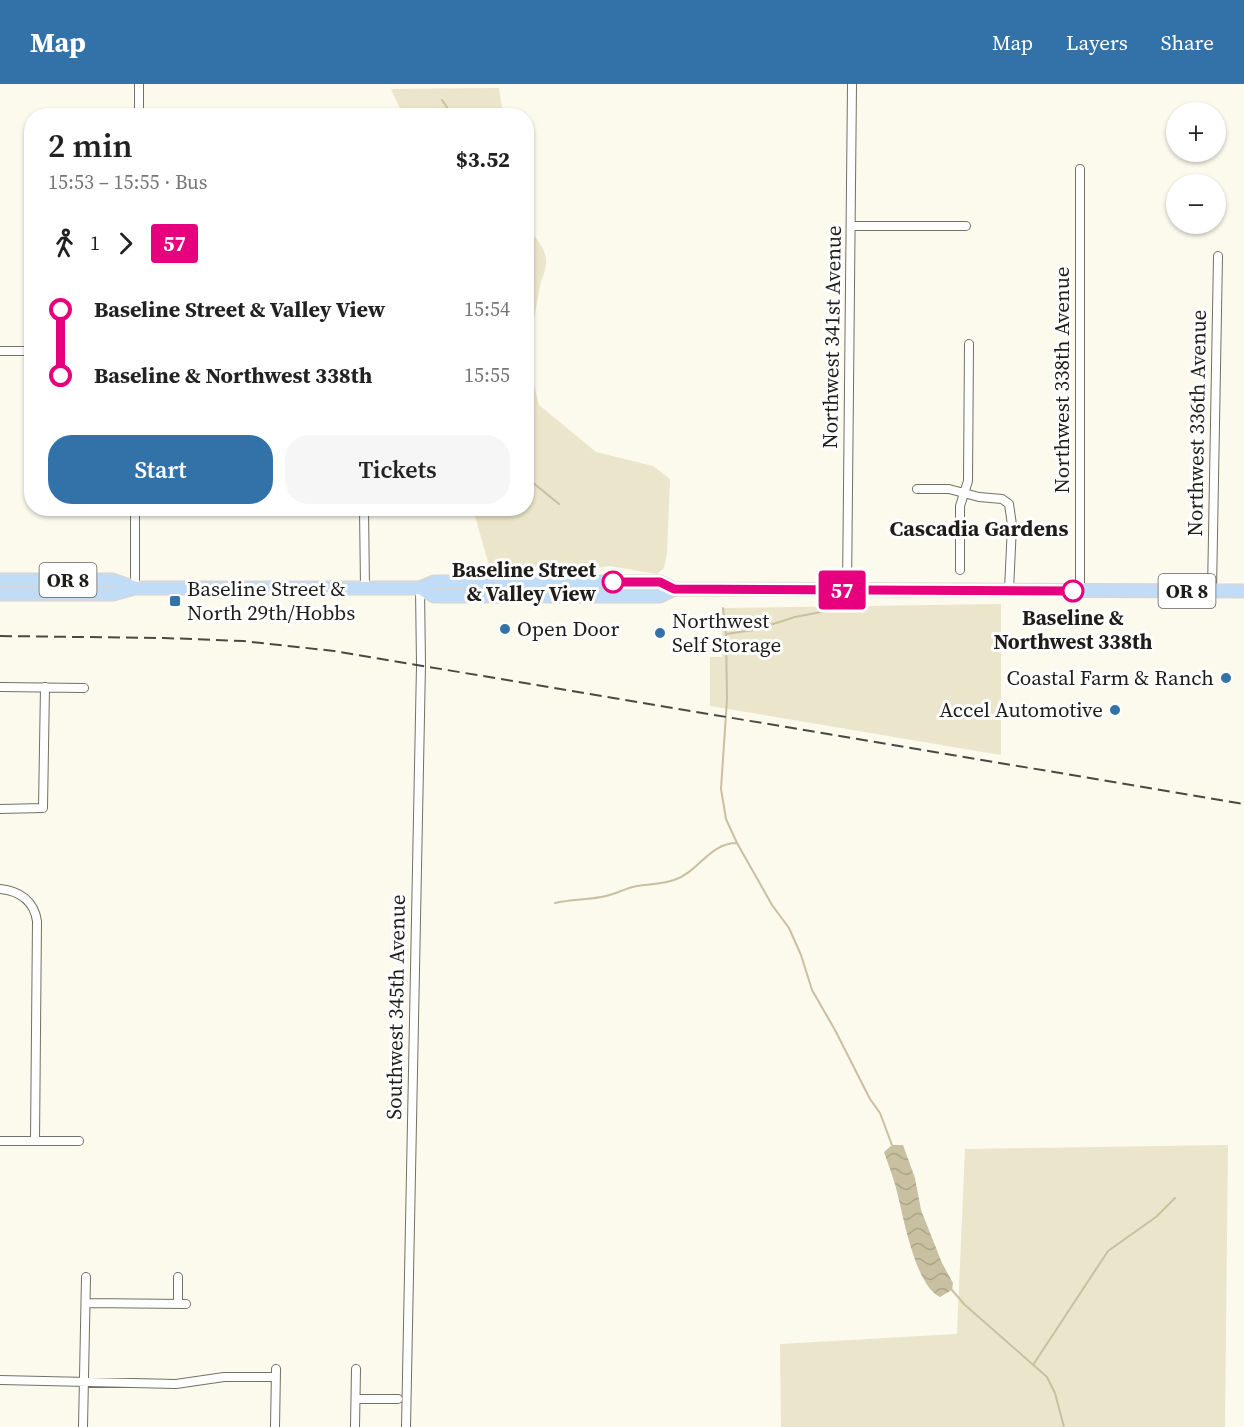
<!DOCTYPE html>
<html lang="en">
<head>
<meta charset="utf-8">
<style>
	body { margin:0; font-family:"Source Serif 4",serif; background:#f6f6f6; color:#222; height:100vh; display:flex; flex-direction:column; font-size:22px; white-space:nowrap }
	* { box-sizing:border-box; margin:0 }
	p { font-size:20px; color:#767676 }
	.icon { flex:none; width:33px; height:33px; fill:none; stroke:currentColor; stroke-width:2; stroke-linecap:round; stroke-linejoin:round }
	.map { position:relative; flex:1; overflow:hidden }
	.panel { position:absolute; left:24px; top:24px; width:510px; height:408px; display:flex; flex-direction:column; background:#fff; border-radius:24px; box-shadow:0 2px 4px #0004 }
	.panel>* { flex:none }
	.badge { padding:0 12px; border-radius:4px; font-size:21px; line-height:39px }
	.tools { position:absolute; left:1166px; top:18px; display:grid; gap:12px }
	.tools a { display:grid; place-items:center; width:60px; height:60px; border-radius:50%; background:#fff; box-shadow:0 2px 4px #0004; font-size:30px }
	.map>.badge { position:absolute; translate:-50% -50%; box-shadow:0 0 0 3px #fff }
	.legs { display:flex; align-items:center; gap:9px; height:66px; padding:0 24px; font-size:20px }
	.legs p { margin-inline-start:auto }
	.summary { display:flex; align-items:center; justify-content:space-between; height:102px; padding:0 24px }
	h1 { font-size:33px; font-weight:600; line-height:45px }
	.cta { display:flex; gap:12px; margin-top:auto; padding:12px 24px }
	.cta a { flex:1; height:69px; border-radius:24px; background:#3272a9; color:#fff; font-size:24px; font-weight:600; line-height:69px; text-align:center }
	.cta a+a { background:#f6f6f6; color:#222 }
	ul { padding:0 24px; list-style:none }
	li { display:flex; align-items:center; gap:21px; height:66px; font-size:22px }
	li i { display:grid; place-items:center; width:9px; height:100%; margin:0 8px; background:currentColor }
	li i::after { content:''; width:15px; height:15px; margin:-8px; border:4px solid; border-radius:50%; background:#fff }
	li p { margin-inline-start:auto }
	li:first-child i { background:linear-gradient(#0000 50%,currentColor 0) }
	li:last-child i { background:linear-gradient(currentColor 50%,#0000 0) }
	header { display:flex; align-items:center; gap:36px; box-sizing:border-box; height:84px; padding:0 30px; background:#3272a9; color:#fff }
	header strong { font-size:28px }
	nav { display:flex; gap:33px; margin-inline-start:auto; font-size:21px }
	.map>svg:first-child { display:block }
	.grass { fill:#ebe5cb }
	.water { fill:url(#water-waves) }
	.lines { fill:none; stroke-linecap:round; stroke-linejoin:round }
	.stream { stroke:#c8c0a1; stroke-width:2 }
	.minor-casing { stroke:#737065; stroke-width:10 }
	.trunk-casing { stroke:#d6d6d6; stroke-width:15 }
	.minor { stroke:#fff; stroke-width:8 }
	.trunk { stroke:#c0dcf7; stroke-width:12 }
	.rail { stroke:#4a4843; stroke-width:2; stroke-dasharray:12 6; stroke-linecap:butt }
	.line-1-casing { stroke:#fff; stroke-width:14 }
	.line-1 { stroke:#e6007e; stroke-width:9 }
	.stop-1-dot { fill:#fff; stroke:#e6007e; stroke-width:3 }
	.poi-dot { fill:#3272a9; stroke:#fff; stroke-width:2 }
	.labels { text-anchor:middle; stroke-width:6; stroke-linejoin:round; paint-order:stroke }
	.shield { fill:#fff; stroke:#62615e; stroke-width:1.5 }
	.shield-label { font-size:20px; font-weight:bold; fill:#1e1d19 }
	.street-label { font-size:21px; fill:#1e1d19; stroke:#fff }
	.stop-label { font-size:21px; font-weight:bold; fill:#1e1d19; stroke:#fff; text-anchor:end }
	.poi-label { font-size:21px; fill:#1e1d19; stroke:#fff; text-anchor:start }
	.neighbourhood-label { font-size:22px; font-weight:bold; fill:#1e1d19; stroke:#fff }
</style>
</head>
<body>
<header>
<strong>Map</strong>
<nav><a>Map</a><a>Layers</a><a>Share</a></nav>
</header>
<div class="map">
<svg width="1244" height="1343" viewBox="0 0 1244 1343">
	<defs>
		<pattern id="water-waves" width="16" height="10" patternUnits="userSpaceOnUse" patternTransform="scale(1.5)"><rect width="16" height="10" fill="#c8c0a1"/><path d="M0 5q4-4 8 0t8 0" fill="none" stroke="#aba58a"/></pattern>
	</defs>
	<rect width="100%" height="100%" fill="#fcf9ed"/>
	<path class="grass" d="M499,4L503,31H403L391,5Z
		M527,145C544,161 552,174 541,197L527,273L539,321L596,368L653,382L670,395L667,469L664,484L657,490L610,482L579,487L490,485L473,425L526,424Z
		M1001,520V671L710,622V573H722V524Z
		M1228,1061L1225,1343H781L780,1260L957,1250L965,1065Z"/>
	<path class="water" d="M892,1061H903L915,1094L921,1126L942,1179L953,1199L952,1206L940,1213C916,1202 904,1136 898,1112C895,1097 889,1083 884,1068Z"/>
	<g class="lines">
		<path class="stream" d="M442,16L453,32
			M526,393L559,420
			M723,524L726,550L727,615L721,705L726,735L737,759L772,821L789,844L801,871L812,906L835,946L870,1015L880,1029L892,1061
			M726,550L754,546L795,533L853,522
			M555,819C572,815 589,816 606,812C616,810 626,804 637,802C649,800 663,800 674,796C699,788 709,759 737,759
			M951,1205L965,1221L1047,1293L1055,1309L1064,1343
			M1033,1281L1108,1167L1156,1133L1175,1114"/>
		<defs>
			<path id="minor" d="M139,32V0
				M851,142H966
				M0,267H32
				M917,405H949L979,413L1002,415L1009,420L1012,441L1009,506
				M364,424L365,504
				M960,486V422L968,397L969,260
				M135,504V424
				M847,506L852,0
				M1080,507V85
				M1212,507L1218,172
				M0,603L84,604
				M0,725L43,724L45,603
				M0,805C20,807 34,817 37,837L35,1057
				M0,1057H79
				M86,1219L186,1220
				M178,1220V1193
				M0,1296L176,1300L224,1293H276
				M356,1315H398
				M83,1343L86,1193
				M275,1343L276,1285
				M355,1343L356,1285
				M406,1343L421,581L420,504"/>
			<path id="trunk" d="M0,496H113L135,504
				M420,504L434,512H660L674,505
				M0,510H113L135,504H420L434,498H660L674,505L1244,507"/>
		</defs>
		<use href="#minor" class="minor-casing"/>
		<use href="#trunk" class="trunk-casing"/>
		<use href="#minor" class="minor"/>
		<use href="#trunk" class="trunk"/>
		<path class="rail" d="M0,552L164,554L243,557L334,567L1244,720"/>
	</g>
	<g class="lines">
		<defs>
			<path id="line-1" d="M613,498H660L674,505L1073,507"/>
		</defs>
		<use href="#line-1" class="line-1-casing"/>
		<use href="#line-1" class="line-1"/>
	</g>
	<g class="stop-1-dot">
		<circle cx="613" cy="498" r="10"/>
		<circle cx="1073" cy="507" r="10"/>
	</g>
	<g class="poi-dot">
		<rect x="169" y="511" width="12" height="12" rx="3"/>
		<circle cx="505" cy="545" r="6"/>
		<circle cx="660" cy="549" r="6"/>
		<circle cx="1226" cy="594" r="6"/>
		<circle cx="1115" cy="626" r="6"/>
	</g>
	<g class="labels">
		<g class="shield">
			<rect x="39.5" y="479" width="57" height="34" rx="4.5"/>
			<rect x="1158.5" y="490" width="57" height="34" rx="4.5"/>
		</g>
		<g class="shield-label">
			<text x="68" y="503">OR 8</text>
			<text x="1187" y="514">OR 8</text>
		</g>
		<g class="street-label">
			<text transform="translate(832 253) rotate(-89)" y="7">Northwest 341st Avenue</text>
			<text transform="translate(1062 296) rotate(-90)" y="7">Northwest 338th Avenue</text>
			<text transform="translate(1197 339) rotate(-89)" y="7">Northwest 336th Avenue</text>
			<text transform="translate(396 923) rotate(-89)" y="7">Southwest 345th Avenue</text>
		</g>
		<g class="stop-label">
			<text x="596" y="493">Baseline Street<tspan x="596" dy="24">&amp; Valley View</tspan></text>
			<text x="1073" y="541" text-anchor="middle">Baseline &amp;<tspan x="1073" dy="24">Northwest 338th</tspan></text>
		</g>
		<g class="poi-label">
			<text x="187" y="512">Baseline Street &amp;<tspan x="187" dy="24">North 29th/Hobbs</tspan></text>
			<text x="672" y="544">Northwest<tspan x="672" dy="24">Self Storage</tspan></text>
			<text x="517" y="552">Open Door</text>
			<text x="1214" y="601" text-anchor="end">Coastal Farm &amp; Ranch</text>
			<text x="1103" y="633" text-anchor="end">Accel Automotive</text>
		</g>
		<g class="neighbourhood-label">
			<text x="979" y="452">Cascadia Gardens</text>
		</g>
	</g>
</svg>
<div class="tools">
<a>+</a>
<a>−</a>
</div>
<b class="badge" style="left:842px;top:506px;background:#e6007e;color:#fff">57</b>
<section class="panel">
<div class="summary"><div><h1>2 min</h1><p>15:53 – 15:55 · Bus</p></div><b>$3.52</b></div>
<div class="legs"><svg class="icon" aria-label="walk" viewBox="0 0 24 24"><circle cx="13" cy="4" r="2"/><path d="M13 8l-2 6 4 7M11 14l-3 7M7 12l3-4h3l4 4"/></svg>1<svg class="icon" aria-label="forward" viewBox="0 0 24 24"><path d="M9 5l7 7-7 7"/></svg><b class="badge" style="background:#e6007e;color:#fff">57</b></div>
<ul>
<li><i style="color:#e6007e"></i><b>Baseline Street &amp; Valley View</b><p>15:54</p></li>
<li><i style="color:#e6007e"></i><b>Baseline &amp; Northwest 338th</b><p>15:55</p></li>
</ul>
<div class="cta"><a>Start</a><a>Tickets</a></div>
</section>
</div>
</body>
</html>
